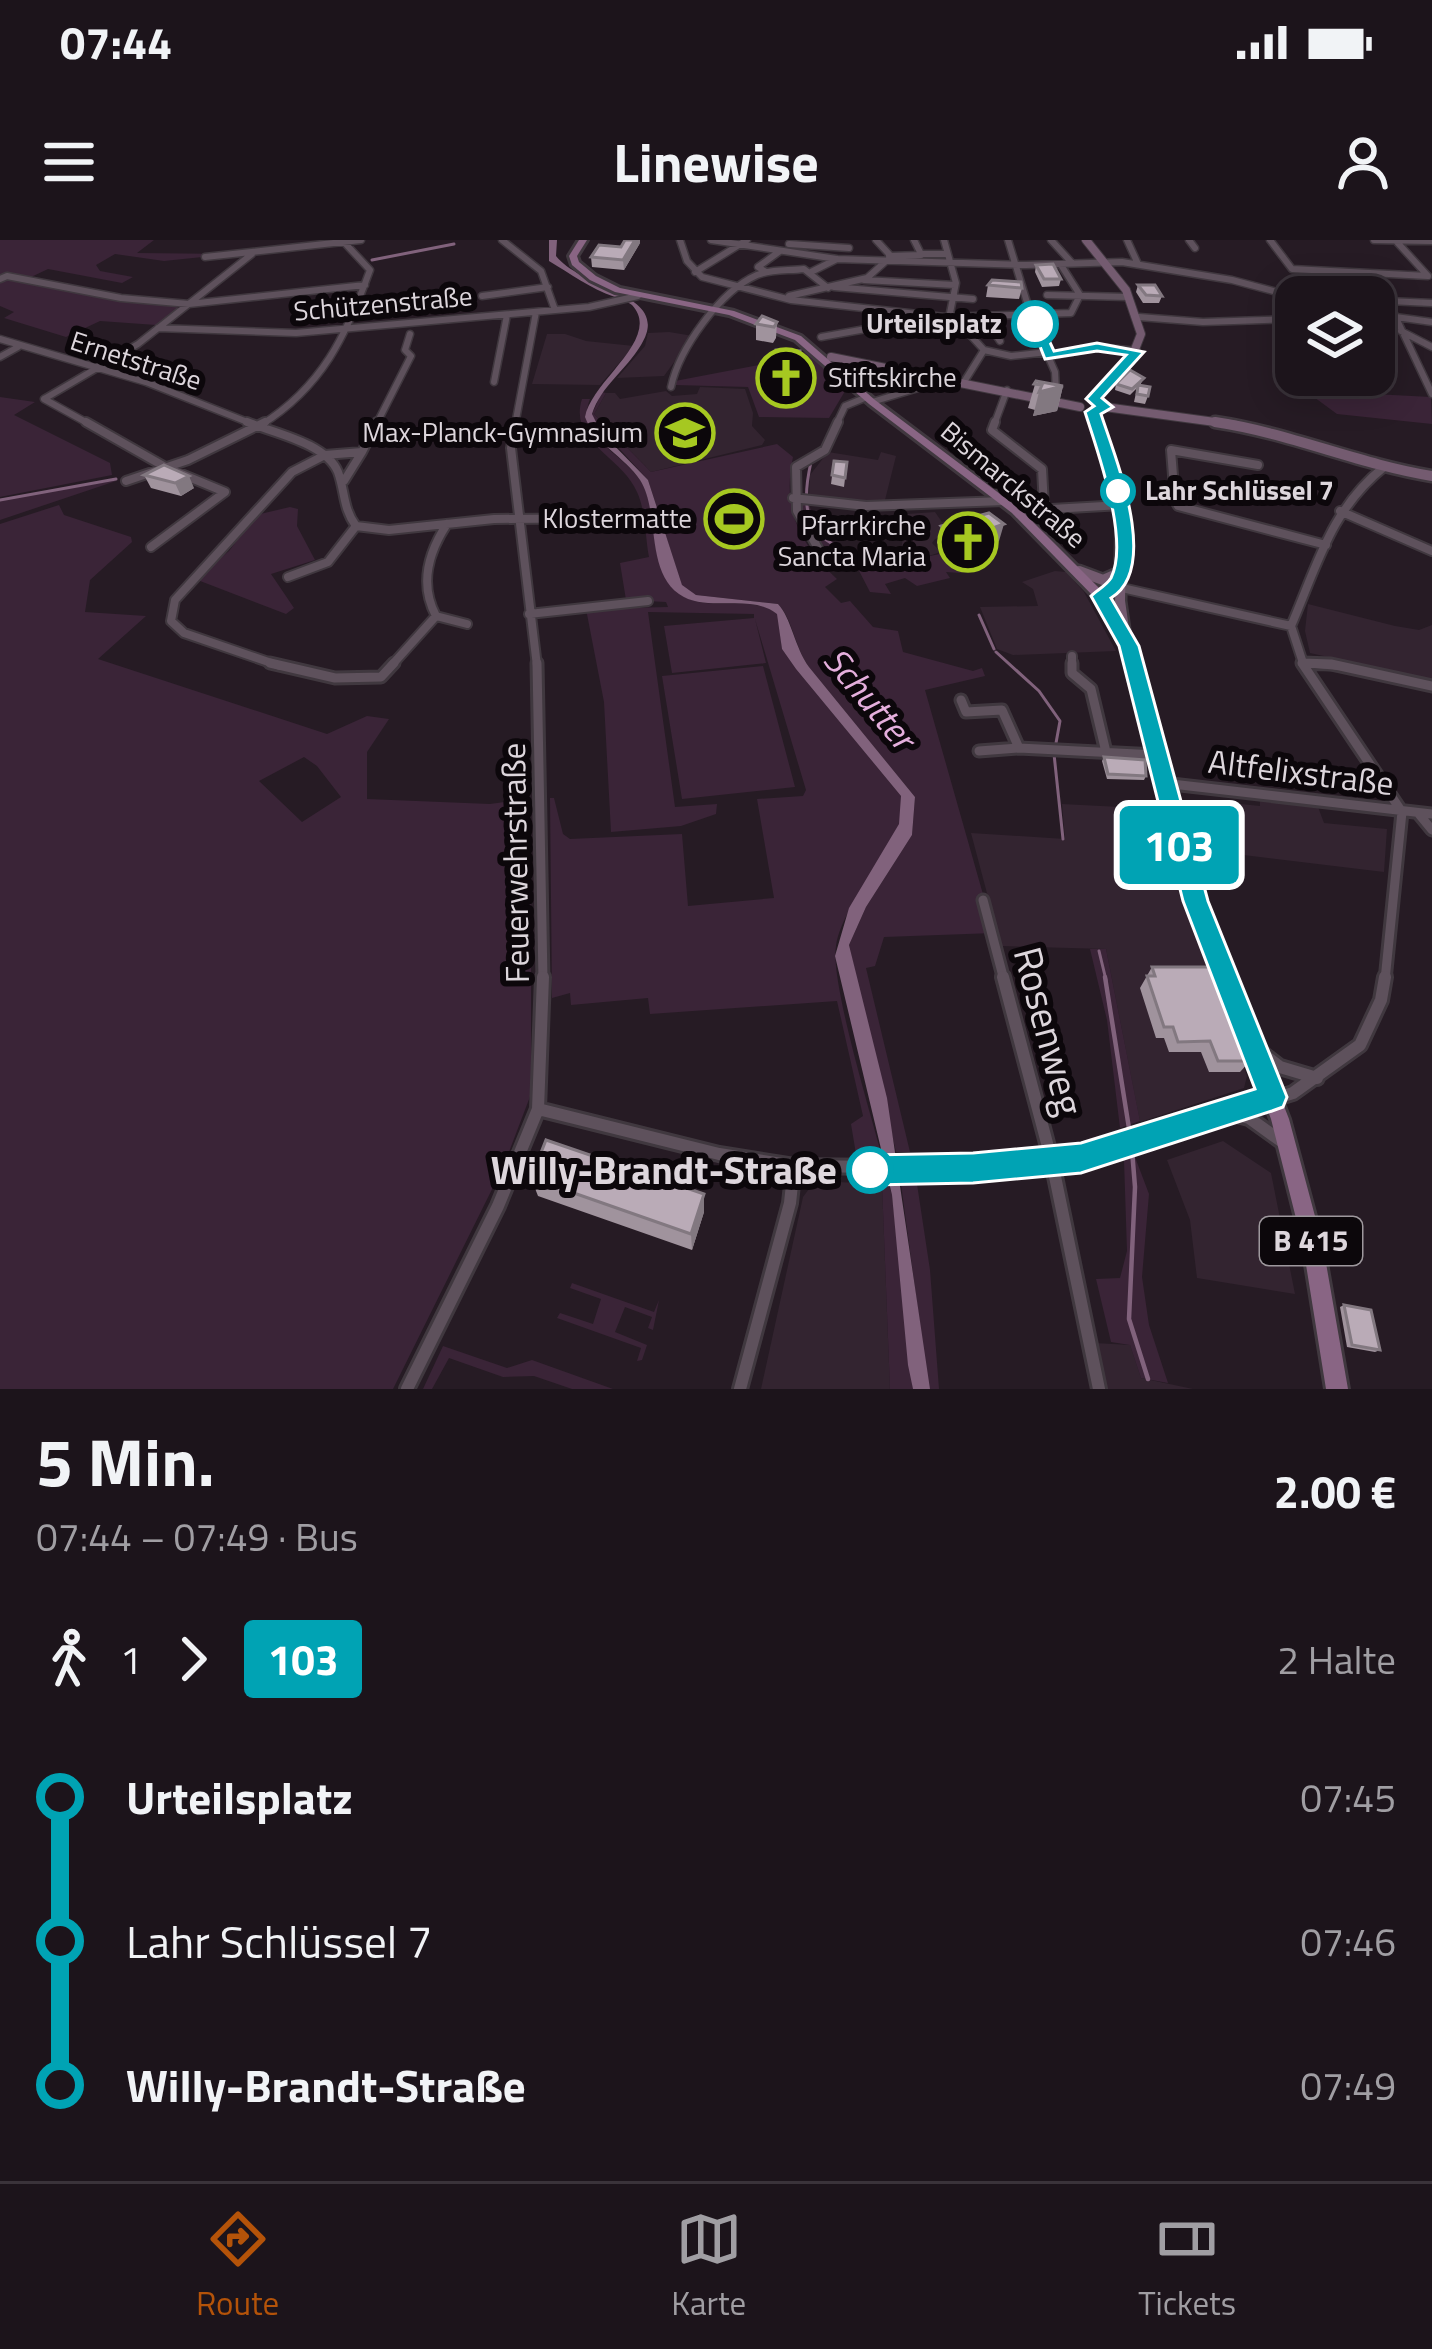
<!DOCTYPE html>
<html lang="de">
<head>
<meta charset="utf-8">
<style>
	body { margin:0; font-family:"Titillium Web",sans-serif; background:#251d24; color:#f1f3f6; height:100vh; display:flex; flex-direction:column; font-size:45px; white-space:nowrap }
	* { box-sizing:border-box; margin:0 }
	p { font-size:39px; color:#a09ea3 }
	.icon { flex:none; width:66px; height:66px; fill:none; stroke:currentColor; stroke-width:2; stroke-linecap:round; stroke-linejoin:round }
	.map { position:relative; height:1149px; overflow:hidden }
	.details { display:flex; flex-direction:column; background:#1c141b; flex:1 }
	.details>* { flex:none }
	.badge { padding:0 24px; border-radius:9px; font-size:42px; line-height:78px }
	.buttons { position:absolute; left:1275px; top:36px; display:grid; gap:24px }
	.buttons a { display:grid; place-items:center; width:120px; height:120px; border-radius:24px; background:#1c141b; box-shadow:0 6px 30px #0003,0 0 0 3px #3a333a; font-size:60px }
	.map>.badge { position:absolute; translate:-50% -50%; box-shadow:0 0 0 6px #fff }
	.legs { display:flex; align-items:center; gap:18px; height:132px; padding:0 36px; font-size:39px }
	.legs p { margin-inline-start:auto }
	.head { display:flex; align-items:center; justify-content:space-between; height:204px; padding:0 36px }
	h1 { font-size:66px; font-weight:700; line-height:90px }
	ul { padding:0 36px; list-style:none }
	li { display:flex; align-items:center; gap:42px; height:144px; font-size:45px }
	li i { display:grid; place-items:center; width:18px; height:100%; margin:0 15px; background:currentColor }
	li i::after { content:''; width:30px; height:30px; margin:-15px; border:9px solid; border-radius:50%; background:#1c141b }
	li p { margin-inline-start:auto }
	li:first-child i { background:linear-gradient(#0000 50%,currentColor 0) }
	li:last-child i { background:linear-gradient(currentColor 50%,#0000 0) }
	.status { display:flex; justify-content:space-between; align-items:center; height:84px; padding:0 60px; background:#1c141b; direction:ltr }
	.status svg { height:33px; fill:currentColor }
	header { display:flex; justify-content:space-between; align-items:center; height:156px; padding:0 36px; background:#1c141b; font-size:54px; font-weight:700 }
	.tab-bar { display:flex; justify-content:space-around; align-items:center; height:168px; border-top:3px solid #3a333a; background:#1c141b; font-size:33px; color:#a09ea3 }
	.tab-bar a { display:grid; justify-items:center; gap:6px }
	.tab-bar .current { color:#b45309 }
	.map>svg:first-child { display:block }
	.built { fill:#332430 }
	.green { fill:#3a2437; fill-rule:evenodd }
	.water { fill:#81627c }
	.lines { fill:none; stroke-linecap:round; stroke-linejoin:round }
	.stream-far1 { stroke:#81627c; stroke-width:3 }
	.stream { stroke:#81627c; stroke-width:4.5 }
	.street-far3-casing { stroke:#40383f; stroke-width:9 }
	.street-far2-casing { stroke:#40383f; stroke-width:12 }
	.street-far1-casing { stroke:#40383f; stroke-width:15 }
	.street-casing { stroke:#40383f; stroke-width:18 }
	.secondary-far1-casing { stroke:#40383f; stroke-width:10 }
	.secondary-casing { stroke:#40383f; stroke-width:15 }
	.primary-casing { stroke:#40383f; stroke-width:6 }
	.street-far3 { stroke:#5e515c; stroke-width:6 }
	.street-far2 { stroke:#5e515c; stroke-width:8 }
	.street-far1 { stroke:#5e515c; stroke-width:9 }
	.street { stroke:#5e515c; stroke-width:12 }
	.secondary-far1 { stroke:#745b70; stroke-width:8 }
	.secondary { stroke:#745b70; stroke-width:10 }
	.primary { fill:#896584; fill-rule:evenodd }
	.wall { fill:#a0939d }
	.shaded-wall { fill:#827880 }
	.building { fill:#baabb7; stroke:#827880; stroke-width:3 }
	.line-1 { fill:#00a3b4; stroke:#fff; stroke-width:3 }
	.stop-1-dot { fill:#fff; stroke:#00a3b4; stroke-width:6 }
	.labels { text-anchor:middle; stroke-width:12; stroke-linejoin:round; paint-order:stroke }
	.far-street-label { font-size:27px; fill:#ddd6dc; stroke:#0c070b }
	.far-stop-label { font-size:27px; font-weight:bold; fill:#ddd6dc; stroke:#0c070b; text-anchor:end }
	.far-poi-label { font-size:27px; fill:#ddd6dc; stroke:#0c070b; text-anchor:end }
	.shield { fill:#0c070b; stroke:#9e989d; stroke-width:3 }
	.shield-label { font-size:30px; font-weight:bold; fill:#ddd6dc }
	.street-label { font-size:33px; fill:#ddd6dc; stroke:#0c070b }
	.water-label { font-size:36px; font-style:italic; fill:#e5afdd; stroke:#0c070b }
	.near-street-label { font-size:39px; fill:#ddd6dc; stroke:#0c070b }
	.near-stop-label { font-size:39px; font-weight:bold; fill:#ddd6dc; stroke:#0c070b; text-anchor:end }
</style>
</head>
<body>
<div class="status"><b>07:44</b><svg viewBox="0 0 49 12"><path d="M0 12V9h3v3zM5 12V6h3v6zM10 12V3h3v9zM15 12V0h3v12zM26 1h20v11H26zM47 4h2v5h-2z"/></svg></div>
<header><svg class="icon" aria-label="menu" viewBox="0 0 24 24"><path d="M4 6h16M4 12h16M4 18h16"/></svg>Linewise<svg class="icon" aria-label="person" viewBox="0 0 24 24"><circle cx="12" cy="8" r="4"/><path d="M4 21q1-7 8-7t8 7"/></svg></header>
<div class="map">
<svg width="1432" height="1149" viewBox="0 0 1432 1149">
	<rect width="100%" height="100%" fill="#261b24"/>
	<path class="built" d="M669,92L693,96L664,136L617,138L645,106L648,93Z
		M547,94H565L586,101L634,106L600,145L532,144Z
		M700,147L745,149L753,173L752,186L765,200L762,205L651,232L594,174L606,153H615L620,159L666,151L672,156L697,154Z
		M828,212L878,220L881,212L896,216L884,264L809,257L810,235Z
		M935,272L942,282L953,278L967,290L935,299L932,303L941,312L913,321L901,310L907,274Z
		M1055,331L1066,332L1084,352L1116,411L1013,415L997,409L980,367L1038,366L1033,349L1022,342Z
		M1308,364L1395,386L1419,390L1432,385V440L1310,413L1305,391Z
		M1260,560L1318,567L1324,583L1387,589L1384,632L1203,610L1197,586L1188,584L1186,575L1218,578L1216,567H1221V562L1260,566Z
		M1062,564L1159,569L1178,645L1247,836L1244,848L1140,882L1106,709L1001,706L971,593L1065,599Z
		M1223,901L1271,933L1295,1054L1197,1038L1190,980L1167,920Z
		M815,941L882,944L890,1149H761L803,957Z
		M1094,1103L1130,1105L1141,1138L1193,1149H1103Z"/>
	<path class="green" d="M0,0H154L137,13L231,14L164,21L115,14L96,25L100,31L133,37L122,43L48,29L29,38L0,35Z
		M8,38L116,59L180,66L156,85L100,81L66,97L4,78L14,72L0,66V42Z
		M809,111L848,146L829,178L759,177L748,147L675,145V141L769,123L775,128V146L789,150L798,146L797,114Z
		M1307,135L1335,152L1431,157L1432,184L1337,174L1288,138Z
		M602,152L606,153L594,174L651,232L777,204L793,217C782,269 799,303 837,339L825,347L841,363L850,361L873,387L898,391L903,412L973,431L982,428L985,436L925,450L994,693L884,697L875,726L866,728L910,912H896L849,705L866,667L912,595L915,557L809,427C795,408 792,377 778,364L696,355L682,346L648,240L594,181L592,174Z
		M0,157L35,162L14,175L110,223L112,235L0,257Z
		M582,159H590C575,197 621,212 640,240C661,272 645,326 679,353C706,375 749,352 778,374L782,409L796,429L901,556C909,611 845,652 836,706C830,741 870,871 881,913L856,914L851,884L863,876L837,761L650,774L648,758L571,765L570,753L552,758L550,558H554L563,594L570,599L682,594L688,666L774,658L757,559L803,556L806,550L755,379L766,423L672,433L664,386L754,378V374L648,372L675,567L717,564L716,574L681,586L611,592L604,462L586,369L668,367L666,362L626,360L620,323L649,317C645,296 646,272 637,252C623,217 568,202 582,159Z
		M119,240L0,280V260Z
		M808,261L818,293L855,314L902,322L909,316L913,321C931,316 954,307 970,319L976,315L986,324L960,333L946,332L950,338L917,346L905,338L885,344L891,354L870,352L855,323L812,299L796,262Z
		M59,265L64,275L131,297L132,302L90,340L85,372L146,376L98,419L327,494L367,476L389,479L367,512V559L490,564L526,559L531,567L518,578L517,588L531,585V854L504,925L393,1149H0V284ZM304,517L317,526L341,557L302,582L259,541Z
		M290,267L298,269L297,286L315,320L271,334L294,368L286,374L195,339L229,311L256,275Z
		M763,426L795,547L682,559L662,436Z
		M1090,709H1106L1140,881L1120,888L1107,780Z
		M1135,917L1149,954L1142,1037L1149,1085L1168,1143L1141,1138L1130,1105L1111,1102L1096,1039L1120,1038L1127,1011L1124,920Z
		M882,944L889,945L892,955L913,1149H890Z
		M901,944H917L930,1030L939,1149H930L928,1145Z
		M572,1043L654,1072L659,1060L653,1090L648,1088L652,1077L625,1067L615,1092L647,1105L642,1120L637,1121L641,1108L557,1078L560,1073L593,1084L601,1059L570,1048Z
		M443,1106L507,1128L532,1120L613,1149H572L534,1136L503,1137L449,1118L432,1149H423Z"/>
	<path class="water" d="M549,0H557L556,16C584,51 673,53 641,105C626,130 601,146 592,174L601,192L648,240L682,345L696,355L778,364C791,377 795,408 809,427L915,557L912,595L866,667L849,705L887,858L930,1149H913L908,1125L892,955L835,716L849,668L899,584L901,556L796,429L782,409L777,374C749,352 707,374 679,354C645,330 660,271 640,240C625,217 595,204 585,177C591,141 663,98 632,65C629,62 618,59 615,57C589,48 571,34 549,21Z"/>
	<g class="lines">
		<path class="stream-far1" d="M372,20L454,4
			M811,222C796,288 818,306 880,321
			M0,260L116,239
			M979,375L994,409
			M996,412L1039,451L1060,481L1054,514L1063,599
			M1099,711L1106,740"/>
		<path class="stream" d="M1105,737L1131,901
			M1132,910L1135,947L1129,1079L1148,1139"/>
		<defs>
			<path id="street-far3" d="M502,0L541,31L555,70
				M680,0L687,21L702,37L791,60L945,77L1071,73L1080,55
				M711,0L837,19L1026,25L1122,22L1232,40L1296,57
				M876,0L889,14
				M914,0L921,14H945
				M944,0L956,43L950,73L984,110
				M1008,0L1033,82L1055,132L1056,152
				M1051,0L1072,23
				M1127,0L1138,24
				M1189,0L1195,8
				M1270,0L1292,29L1428,36L1396,1
				M1374,0L1432,1
				M789,4L849,8
				M889,16L921,15
				M205,17L361,0
				M1061,25L1080,55
				M695,32L747,0
				M766,32L758,27L780,11
				M809,33L837,19
				M0,39L7,36L121,58L189,64L365,45
				M864,40L955,45
				M834,47L973,59
				M1047,55L1128,57
				M482,56L548,47
				M789,56L867,38L886,21
				M360,61L397,60
				M1432,63L1388,61L1432,154
				M982,74L1000,101
				M1374,74L1432,82
				M1139,77L1203,82L1296,79
				M158,88L296,93L589,67L638,56
				M1401,91L1432,107
				M821,97L877,87
				M0,99L146,142L255,185
				M984,110L1011,116L1048,112
				M1050,116L1098,107L1137,111
				M0,117L18,107
				M494,142L507,75
				M964,142L984,110
				M671,147C679,109 720,51 757,35C771,29 789,31 804,29L828,48
				M44,159L91,185
				M44,159L138,104L252,14
				M872,162L928,145L937,136
				M261,185C322,147 346,96 370,30L342,0
				M376,185L411,116L405,110L410,94
				M515,185L536,72
				M836,185L845,166L867,157
				M994,185L1007,150"/>
			<path id="street-far2" d="M86,182L167,228L225,252L151,307
				M247,182C274,193 326,203 338,232C345,251 343,269 356,286L389,290L494,279L619,278
				M516,182L511,208L537,426
				M995,182L992,190L1042,229L1044,266
				M362,212L377,182
				M1258,225L1171,210L1175,261L1178,266L1326,305
				M126,241L188,220L265,182
				M793,258L866,266L1004,261
				M1016,271L1122,265
				M1340,271L1432,311
				M447,284C428,313 419,344 436,376L467,384
				M819,310L797,271L796,227L825,210L838,182
				M288,337L328,322L356,286
				M1122,348L1291,386
				M529,374L648,361
				M1072,416V426
				M1302,423L1340,426
				M280,426L184,393L171,381L175,360L292,232L325,215L362,212L344,241
				M391,426L436,376
				M1304,426L1291,386C1317,326 1331,269 1384,227"/>
			<path id="street-far1" d="M270,423L335,438L381,437L394,423
				M537,423L543,740
				M1072,423V433L1091,449L1106,512
				M1302,423L1331,424L1432,446
				M1302,423L1402,572L1385,740
				M961,460L966,472L1002,470L1019,508L1156,515
				M979,511L1019,508
				M1163,543L1432,574
				M1418,573L1432,590
				M983,660L1004,740"/>
			<path id="street" d="M1003,737L1052,922L1099,1149
				M1258,810L1280,827L1317,838
				M538,869L719,914L794,926L973,928L1101,913L1293,853L1360,805L1381,760L1385,737
				M1229,873L1249,878L1281,901
				M407,1149L498,966L538,869L543,737
				M740,1149L790,963L794,926"/>
			<path id="secondary-far1" d="M1086,0L1126,50L1141,94L1130,122L1094,159
				M831,117L1080,167
				M1105,167L1237,185
				M1093,171L1097,185"/>
			<path id="secondary" d="M1097,182L1122,265L1120,361L1125,396
				M1215,182C1290,193 1358,224 1432,236
				M1079,331L1103,340L1123,331"/>
			<path id="primary" d="M579,0H587L577,16L579,22L596,36L620,48L734,71L801,96L875,160L1020,269L1104,353L1135,406L1204,661L1289,879L1323,1006L1348,1149H1326L1303,1006L1271,879L1188,661L1123,406L1095,358L1012,273L869,164L795,100L729,75L615,52L590,40L572,25L569,16Z"/>
		</defs>
		<use href="#street-far3" class="street-far3-casing"/>
		<use href="#street-far2" class="street-far2-casing"/>
		<use href="#street-far1" class="street-far1-casing"/>
		<use href="#street" class="street-casing"/>
		<use href="#secondary-far1" class="secondary-far1-casing"/>
		<use href="#secondary" class="secondary-casing"/>
		<use href="#primary" class="primary-casing"/>
		<use href="#street-far3" class="street-far3"/>
		<use href="#street-far2" class="street-far2"/>
		<use href="#street-far1" class="street-far1"/>
		<use href="#street" class="street"/>
		<use href="#secondary-far1" class="secondary-far1"/>
		<use href="#secondary" class="secondary"/>
		<use href="#primary" class="primary"/>
	</g>
	<path class="wall" d="M640,3L624,30L592,27L591,17Z
		M1036,25L1061,39L1059,46L1042,47L1035,32Z
		M988,45L1022,48L1019,59L986,57Z
		M1138,45L1162,56L1159,63H1143L1136,52Z
		M777,82L776,98L773,103L756,100V84Z
		M776,110L801,129L800,145L773,144Z
		M1144,138L1140,145L1148,156L1145,164L1134,162L1137,148L1130,155L1115,150L1116,144Z
		M1036,141L1063,146L1057,171L1033,176L1035,170L1028,168Z
		M834,221L847,222L844,247L831,244Z
		M144,235L194,248L181,256L151,248Z
		M941,286L999,301L978,309L976,319L949,315L937,303Z
		M1104,517L1146,536L1144,540L1107,539L1102,521Z
		M1152,727L1250,821L1240,832H1209L1201,812H1169L1164,798H1156L1140,748Z
		M531,938L704,972L692,1010L538,956Z
		M1344,1065L1380,1110L1375,1112L1347,1107L1340,1067Z"/>
	<path class="shaded-wall" d="M635,0H640V3L624,30L623,20Z
		M1063,146L1057,171L1033,176L1039,152Z
		M189,236L194,248L181,256L175,243Z
		M1004,284L999,301L978,309L981,292Z
		M704,954V972L692,1010L691,994Z"/>
	<path class="building" d="M625,0H635L623,20L591,17L599,5L621,7Z
		M1053,24L1061,39H1044L1036,25Z
		M992,40L1021,42L1022,48L988,45Z
		M1138,45H1155L1162,56L1146,55Z
		M762,76L777,82L774,87L756,84Z
		M776,110L800,111L801,129L774,128Z
		M1130,130L1144,138L1132,149L1116,144Z
		M1036,141L1063,146L1039,152L1042,145L1034,144Z
		M1138,145L1150,147L1148,156L1137,154Z
		M834,221L847,222L845,238L832,235Z
		M164,225L189,236L175,243L144,235Z
		M989,273L1004,284L981,292L980,301L952,298L941,286Z
		M1104,517L1145,520L1146,536L1108,534Z
		M1152,727H1213L1250,821H1218L1210,801L1178,802L1173,787H1164L1147,736H1155Z
		M546,900L704,954L691,994L531,938Z
		M1344,1065L1371,1070L1380,1110L1352,1105Z"/>
	<path class="line-1" d="M1030,81H1040L1054,111L1097,103L1144,112L1102,158L1113,167L1101,174C1115,217 1161,328 1111,358L1139,406L1208,661L1287,857L1283,867L1272,871L1081,933L973,943L870,945L859,941L855,930L859,919L870,915L973,913L1081,903L1255,849L1183,661L1119,406L1091,356C1097,350 1106,346 1111,338C1130,300 1097,210 1085,172L1094,166L1086,159L1126,115L1097,111L1045,119Z"/>
	<defs>
		<symbol id="church-ring" viewBox="-11 -11 22 22"><circle r="9.5" fill="#0c070b" stroke="#a6c821" stroke-width="1.5"/><path d="M-1.2-6h2.4v3.5h3.3v2.4h-3.3V6h-2.4V-.1h-3.3v-2.4h3.3Z" fill="#a6c821"/></symbol>
		<symbol id="school-ring" viewBox="-11 -11 22 22"><circle r="9.5" fill="#0c070b" stroke="#a6c821" stroke-width="1.5"/><path d="M0-5L7-2L0 1L-7-2ZM-4 1L0 2.5L4 1V4Q0 6-4 4Z" fill="#a6c821"/></symbol>
		<symbol id="stadium-ring" viewBox="-11 -11 22 22"><circle r="9.5" fill="#0c070b" stroke="#a6c821" stroke-width="1.5"/><path d="M0-5a6.5 5 0 1 0 0 10a6.5 5 0 1 0 0-10ZM-3.5-1.8h7v3.6h-7Z" fill="#a6c821"/></symbol>
	</defs>
	<g fill-rule="evenodd">
		<use href="#church-ring" x="753" y="105" width="66" height="66"/>
		<use href="#school-ring" x="652" y="160" width="66" height="66"/>
		<use href="#stadium-ring" x="701" y="246" width="66" height="66"/>
		<use href="#church-ring" x="935" y="269" width="66" height="66"/>
	</g>
	<g class="stop-1-dot">
		<circle cx="1035" cy="84" r="21"/>
		<circle cx="1118" cy="251" r="15"/>
		<circle cx="870" cy="930" r="21"/>
	</g>
	<g class="labels">
		<g class="far-street-label">
			<text transform="translate(383 64) rotate(-5)" y="9">Schützenstraße</text>
			<text transform="translate(136 121) rotate(18)" y="9">Ernetstraße</text>
			<text transform="translate(1013 245) rotate(40)" y="9">Bismarckstraße</text>
		</g>
		<g class="far-stop-label">
			<text x="1002" y="93">Urteilsplatz</text>
			<text x="1145" y="260" text-anchor="start">Lahr Schlüssel 7</text>
		</g>
		<g class="far-poi-label">
			<text x="828" y="147" text-anchor="start">Stiftskirche</text>
			<text x="643" y="202">Max-Planck-Gymnasium</text>
			<text x="692" y="288">Klostermatte</text>
			<text x="926" y="295">Pfarrkirche<tspan x="926" dy="31">Sancta Maria</tspan></text>
		</g>
		<rect class="shield" x="1260" y="977" width="102" height="48" rx="9"/>
		<g class="shield-label">
			<text x="1311" y="1011">B 415</text>
		</g>
		<g class="street-label">
			<text transform="translate(1301 532) rotate(7)" y="12">Altfelixstraße</text>
			<text transform="translate(515 623) rotate(-91)" y="12">Feuerwehrstraße</text>
		</g>
		<g class="water-label">
			<text transform="translate(870 458) rotate(50)" y="13">Schutter</text>
		</g>
		<g class="near-street-label">
			<text transform="translate(1049 791) rotate(75)" y="14">Rosenweg</text>
		</g>
		<g class="near-stop-label">
			<text x="837" y="944">Willy-Brandt-Straße</text>
		</g>
	</g>
</svg>
<div class="buttons">
<a><svg class="icon" aria-label="layers" viewBox="0 0 24 24"><path d="M12 4l9 5-9 5-9-5zM3 14l9 5 9-5"/></svg></a>
</div>
<b class="badge" style="left:1179px;top:605px;background:#00a3b4;color:#fff">103</b>
</div>
<section class="details">
<div class="head"><div><h1>5 Min.</h1><p>07:44 – 07:49 · Bus</p></div><b>2.00 €</b></div>
<div class="legs"><svg class="icon" aria-label="walk" viewBox="0 0 24 24"><circle cx="13" cy="4" r="2"/><path d="M13 8l-2 6 4 7M11 14l-3 7M7 12l3-4h3l4 4"/></svg>1<svg class="icon" aria-label="forward" viewBox="0 0 24 24"><path d="M9 5l7 7-7 7"/></svg><b class="badge" style="background:#00a3b4;color:#fff">103</b><p>2 Halte</p></div>
<ul>
<li><i style="color:#00a3b4"></i><b>Urteilsplatz</b><p>07:45</p></li>
<li><i style="color:#00a3b4"></i><span>Lahr Schlüssel 7</span><p>07:46</p></li>
<li><i style="color:#00a3b4"></i><b>Willy-Brandt-Straße</b><p>07:49</p></li>
</ul>
</section>
<nav class="tab-bar">
<a class="current"><svg class="icon" aria-label="directions" viewBox="0 0 24 24"><path d="M12 3l9 9-9 9-9-9zM9 14v-3h6M13 9l2 2-2 2"/></svg>Route</a>
<a><svg class="icon" aria-label="map" viewBox="0 0 24 24"><path d="M3 6l6-2 6 2 6-2v14l-6 2-6-2-6 2zM9 4v14M15 6v14"/></svg>Karte</a>
<a><svg class="icon" aria-label="tickets" viewBox="0 0 24 24"><path d="M3 7h18v10H3zM15 7v10"/></svg>Tickets</a>
</nav>
</body>
</html>
